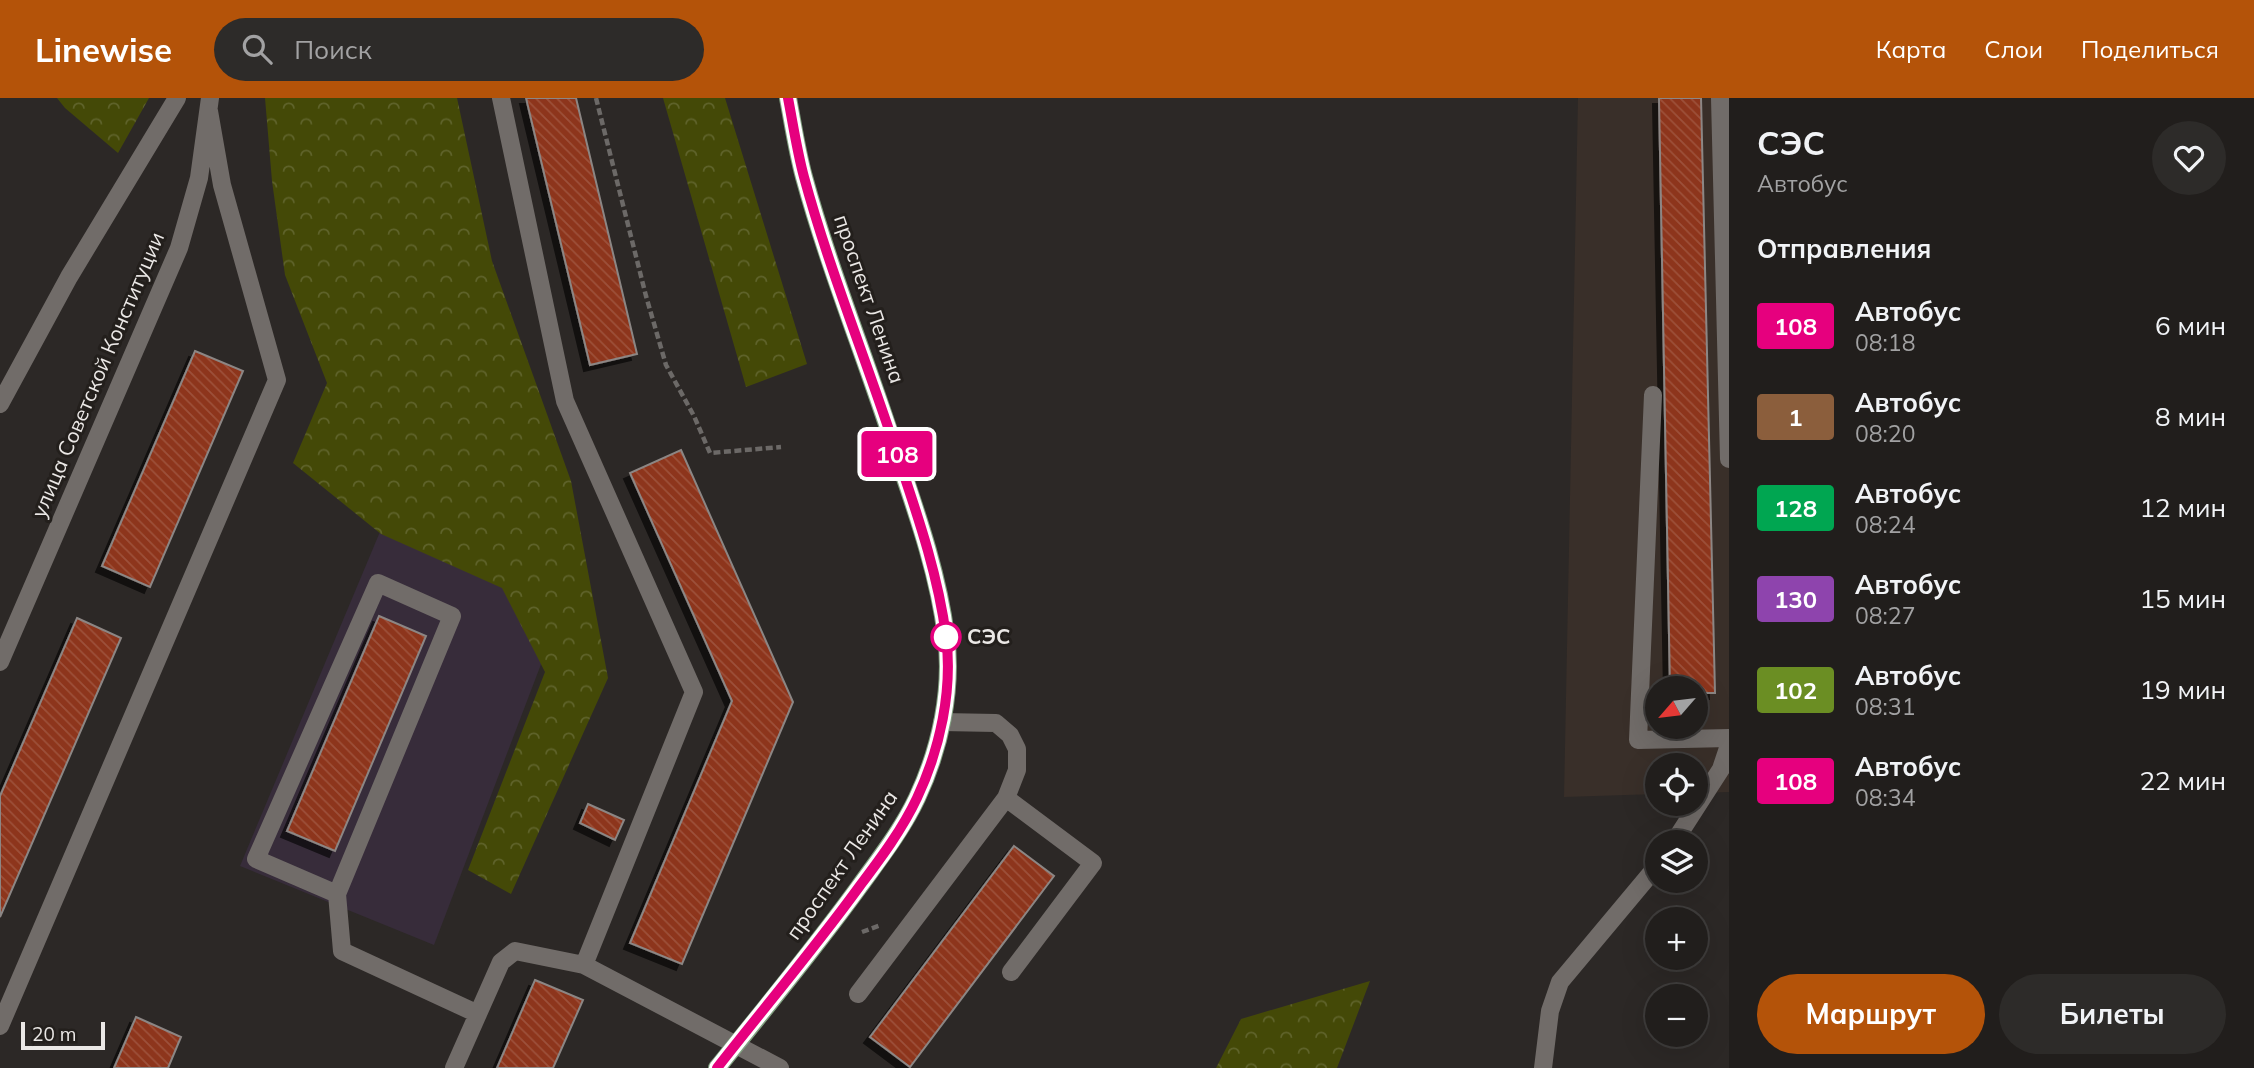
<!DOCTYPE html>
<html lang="ru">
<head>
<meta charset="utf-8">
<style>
	body { margin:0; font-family:Mulish,sans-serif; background:#2d2b29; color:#f1f3f6; height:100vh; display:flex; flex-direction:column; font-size:26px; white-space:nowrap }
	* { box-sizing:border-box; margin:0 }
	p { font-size:23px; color:#a2a2a3 }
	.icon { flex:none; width:38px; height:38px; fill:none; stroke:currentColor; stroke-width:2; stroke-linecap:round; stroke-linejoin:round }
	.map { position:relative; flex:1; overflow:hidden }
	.drawer { display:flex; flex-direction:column; background:#211e1c; width:525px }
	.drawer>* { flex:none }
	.badge { padding:0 14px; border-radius:5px; font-size:24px; line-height:46px }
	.needle { width:46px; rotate:242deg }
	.controls { position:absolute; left:1645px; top:578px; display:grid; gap:14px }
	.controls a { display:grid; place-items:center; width:63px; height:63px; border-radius:50%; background:#211e1c; box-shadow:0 7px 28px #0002,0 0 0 2px #3e3c3b; font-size:35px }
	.scale { position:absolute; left:21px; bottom:18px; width:84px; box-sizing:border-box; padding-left:7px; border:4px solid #ebe8e6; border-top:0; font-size:19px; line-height:24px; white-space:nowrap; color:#ebe8e6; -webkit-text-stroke:5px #231f1c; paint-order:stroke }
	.map>.badge { position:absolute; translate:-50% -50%; box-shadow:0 0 0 4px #fff }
	h2 { padding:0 28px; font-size:26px; line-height:63px }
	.round { display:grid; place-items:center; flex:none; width:74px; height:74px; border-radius:37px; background:#2d2b29 }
	.headline { display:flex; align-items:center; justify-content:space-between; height:119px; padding:0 28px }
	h1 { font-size:33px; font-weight:700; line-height:52px }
	.action { display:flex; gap:14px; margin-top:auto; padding:14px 28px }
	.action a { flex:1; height:80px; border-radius:42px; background:#b45309; color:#fff; font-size:28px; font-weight:700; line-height:80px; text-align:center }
	.action a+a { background:#2d2b29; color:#f1f3f6 }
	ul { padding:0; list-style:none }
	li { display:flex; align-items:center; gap:21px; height:91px; padding:0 28px }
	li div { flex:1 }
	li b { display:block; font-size:26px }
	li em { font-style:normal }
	li .badge { min-width:77px; font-weight:700; text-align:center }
	header { display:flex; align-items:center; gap:42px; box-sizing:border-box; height:98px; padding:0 35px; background:#b45309; color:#fff }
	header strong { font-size:33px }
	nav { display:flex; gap:38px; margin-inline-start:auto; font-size:24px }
	.search { width:490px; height:63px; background:#2d2b29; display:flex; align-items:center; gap:18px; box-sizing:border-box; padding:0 24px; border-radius:38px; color:#a2a2a3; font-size:26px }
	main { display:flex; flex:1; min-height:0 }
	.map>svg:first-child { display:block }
	.built { fill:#392f29; fill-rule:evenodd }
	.education { fill:#372c3a }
	.forest { fill:url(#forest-crowns) }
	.building { fill:url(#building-back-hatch); stroke:#8c8684; stroke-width:2; filter:url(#shadow) }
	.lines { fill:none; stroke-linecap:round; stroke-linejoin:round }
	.path { stroke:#6c6967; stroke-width:4.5; stroke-dasharray:7 3.5; stroke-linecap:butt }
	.minor { stroke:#716c69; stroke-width:18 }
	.major { stroke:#81a080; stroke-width:18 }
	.line-casing { stroke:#fff; stroke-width:16 }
	.line { stroke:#e6007e; stroke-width:10 }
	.stop-dot { fill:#fff; stroke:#e6007e; stroke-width:3.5 }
	.labels { text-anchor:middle; stroke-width:6; stroke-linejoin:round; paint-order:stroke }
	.street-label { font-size:21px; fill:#ebe8e6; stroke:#231f1c }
	.stop-label { font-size:21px; font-weight:bold; fill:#ebe8e6; stroke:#231f1c; text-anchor:start }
</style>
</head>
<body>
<header>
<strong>Linewise</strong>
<div class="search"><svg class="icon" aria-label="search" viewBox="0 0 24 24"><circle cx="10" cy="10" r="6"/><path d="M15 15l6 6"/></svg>Поиск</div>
<nav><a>Карта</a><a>Слои</a><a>Поделиться</a></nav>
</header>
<main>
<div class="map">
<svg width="1729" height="970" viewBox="0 0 1729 970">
	<defs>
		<pattern id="forest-crowns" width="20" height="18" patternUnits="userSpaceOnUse" patternTransform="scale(1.75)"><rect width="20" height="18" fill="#444907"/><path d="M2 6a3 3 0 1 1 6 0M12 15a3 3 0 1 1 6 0" fill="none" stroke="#5f632b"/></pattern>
		<pattern id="building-back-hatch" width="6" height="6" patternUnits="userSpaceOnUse" patternTransform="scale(1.75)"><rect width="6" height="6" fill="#8d341a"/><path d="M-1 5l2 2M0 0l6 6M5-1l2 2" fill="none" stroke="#9d513b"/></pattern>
		<filter id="shadow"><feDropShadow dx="-6" dy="6" stdDeviation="0" flood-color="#0009"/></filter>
	</defs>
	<rect width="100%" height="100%" fill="#2c2826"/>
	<path class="built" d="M1578,0H1729V694L1696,695V667H1657V696L1564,699ZM1657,590H1696V628H1657Z"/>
	<path class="education" d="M382,429L527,493L543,561L434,847L240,768Z"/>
	<path class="forest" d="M57,0H149L118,55L65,10Z
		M265,0H457L492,163L571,383L608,580L511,796L468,772L545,574L502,490L381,436L293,365L327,285L285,177L272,83Z
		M663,0H725L807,266L746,289Z
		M1370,883L1337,970H1216L1241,921Z"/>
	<path class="building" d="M526,0H576L637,256L590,267Z
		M1659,0H1701L1715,595H1696V590H1670Z
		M195,253L243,273L150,489L102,468Z
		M681,352L793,604L682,866L630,845L732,603L630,375Z
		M379,518L426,538L335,753L287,733Z
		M77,520L121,540L0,819V698Z
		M588,706L624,722L615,742L580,725Z
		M1014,748L1054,778L910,969L870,939Z
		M535,882L583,902L553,970H497Z
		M136,919L181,939L168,970H114Z"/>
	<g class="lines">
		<path class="path" d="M596,0L646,198L666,267L694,318L710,355L781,349
			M862,834L881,827"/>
		<path class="minor" d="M501,0L565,303L694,594L584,867L780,970
			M1720,0L1729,361
			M1653,297L1638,642L1729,640
			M0,306L69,179L177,0
			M0,564L179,150L199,80L210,0
			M942,624L996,625L1010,637L1017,651V672L1006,700L1093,765L1011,874
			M1674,744L1721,671L1729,647
			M337,796L256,761L378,485L452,518L337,796L342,853L478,916
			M858,896L1006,700
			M0,928L277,282L222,87L209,13
			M454,970L501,864L515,853L584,867
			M1543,970L1550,913L1560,884L1657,768"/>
		<path class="major" d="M717,970C765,911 814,851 859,789C879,761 902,732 917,700C940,651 953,592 946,538C938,473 915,410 894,348C865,258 829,170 804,79C797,53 793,26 788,0"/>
	</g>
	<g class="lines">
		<defs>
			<path id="line" d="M717,970C764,910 814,851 859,789C880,761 902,732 917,700C940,651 953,592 946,538C938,475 916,413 896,353C866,261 829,171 804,79C797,53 793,26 788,0"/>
		</defs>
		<use href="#line" class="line-casing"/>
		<use href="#line" class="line"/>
	</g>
	<circle class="stop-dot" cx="946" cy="539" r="14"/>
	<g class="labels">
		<g class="street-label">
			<text transform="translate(869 201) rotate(71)" y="7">проспект Ленина</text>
			<text transform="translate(98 277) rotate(-67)" y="7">улица Советской Конституции</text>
			<text transform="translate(842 767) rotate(-55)" y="7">проспект Ленина</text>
		</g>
		<g class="stop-label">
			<text x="967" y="546">СЭС</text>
		</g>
	</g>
</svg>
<div class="controls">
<a><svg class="needle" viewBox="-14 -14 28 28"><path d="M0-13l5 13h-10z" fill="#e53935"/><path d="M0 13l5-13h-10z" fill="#a2a2a3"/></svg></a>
<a><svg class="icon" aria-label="locate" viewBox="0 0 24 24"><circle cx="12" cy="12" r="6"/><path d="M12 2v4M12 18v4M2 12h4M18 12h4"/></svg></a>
<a><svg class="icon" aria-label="layers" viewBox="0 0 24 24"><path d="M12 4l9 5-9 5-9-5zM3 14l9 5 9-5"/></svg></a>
<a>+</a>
<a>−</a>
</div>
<div class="scale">20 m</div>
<b class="badge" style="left:897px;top:356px;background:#e6007e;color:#fff">108</b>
</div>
<section class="drawer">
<div class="headline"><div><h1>СЭС</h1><p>Автобус</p></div><a class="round"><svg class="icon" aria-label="heart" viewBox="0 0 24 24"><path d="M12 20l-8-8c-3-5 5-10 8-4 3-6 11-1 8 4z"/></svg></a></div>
<h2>Отправления</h2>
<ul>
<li><span class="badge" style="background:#e6007e;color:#fff">108</span><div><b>Автобус</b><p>08:18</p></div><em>6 мин</em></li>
<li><span class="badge" style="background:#8b5e3c;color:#fff">1</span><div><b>Автобус</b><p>08:20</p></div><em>8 мин</em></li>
<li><span class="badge" style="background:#00a651;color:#fff">128</span><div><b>Автобус</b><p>08:24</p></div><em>12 мин</em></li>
<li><span class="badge" style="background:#8e44ad;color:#fff">130</span><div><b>Автобус</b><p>08:27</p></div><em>15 мин</em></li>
<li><span class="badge" style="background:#6b8e23;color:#fff">102</span><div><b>Автобус</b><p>08:31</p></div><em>19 мин</em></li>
<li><span class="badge" style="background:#e6007e;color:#fff">108</span><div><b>Автобус</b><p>08:34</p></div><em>22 мин</em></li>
</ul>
<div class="action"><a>Маршрут</a><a>Билеты</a></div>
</section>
</main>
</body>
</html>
